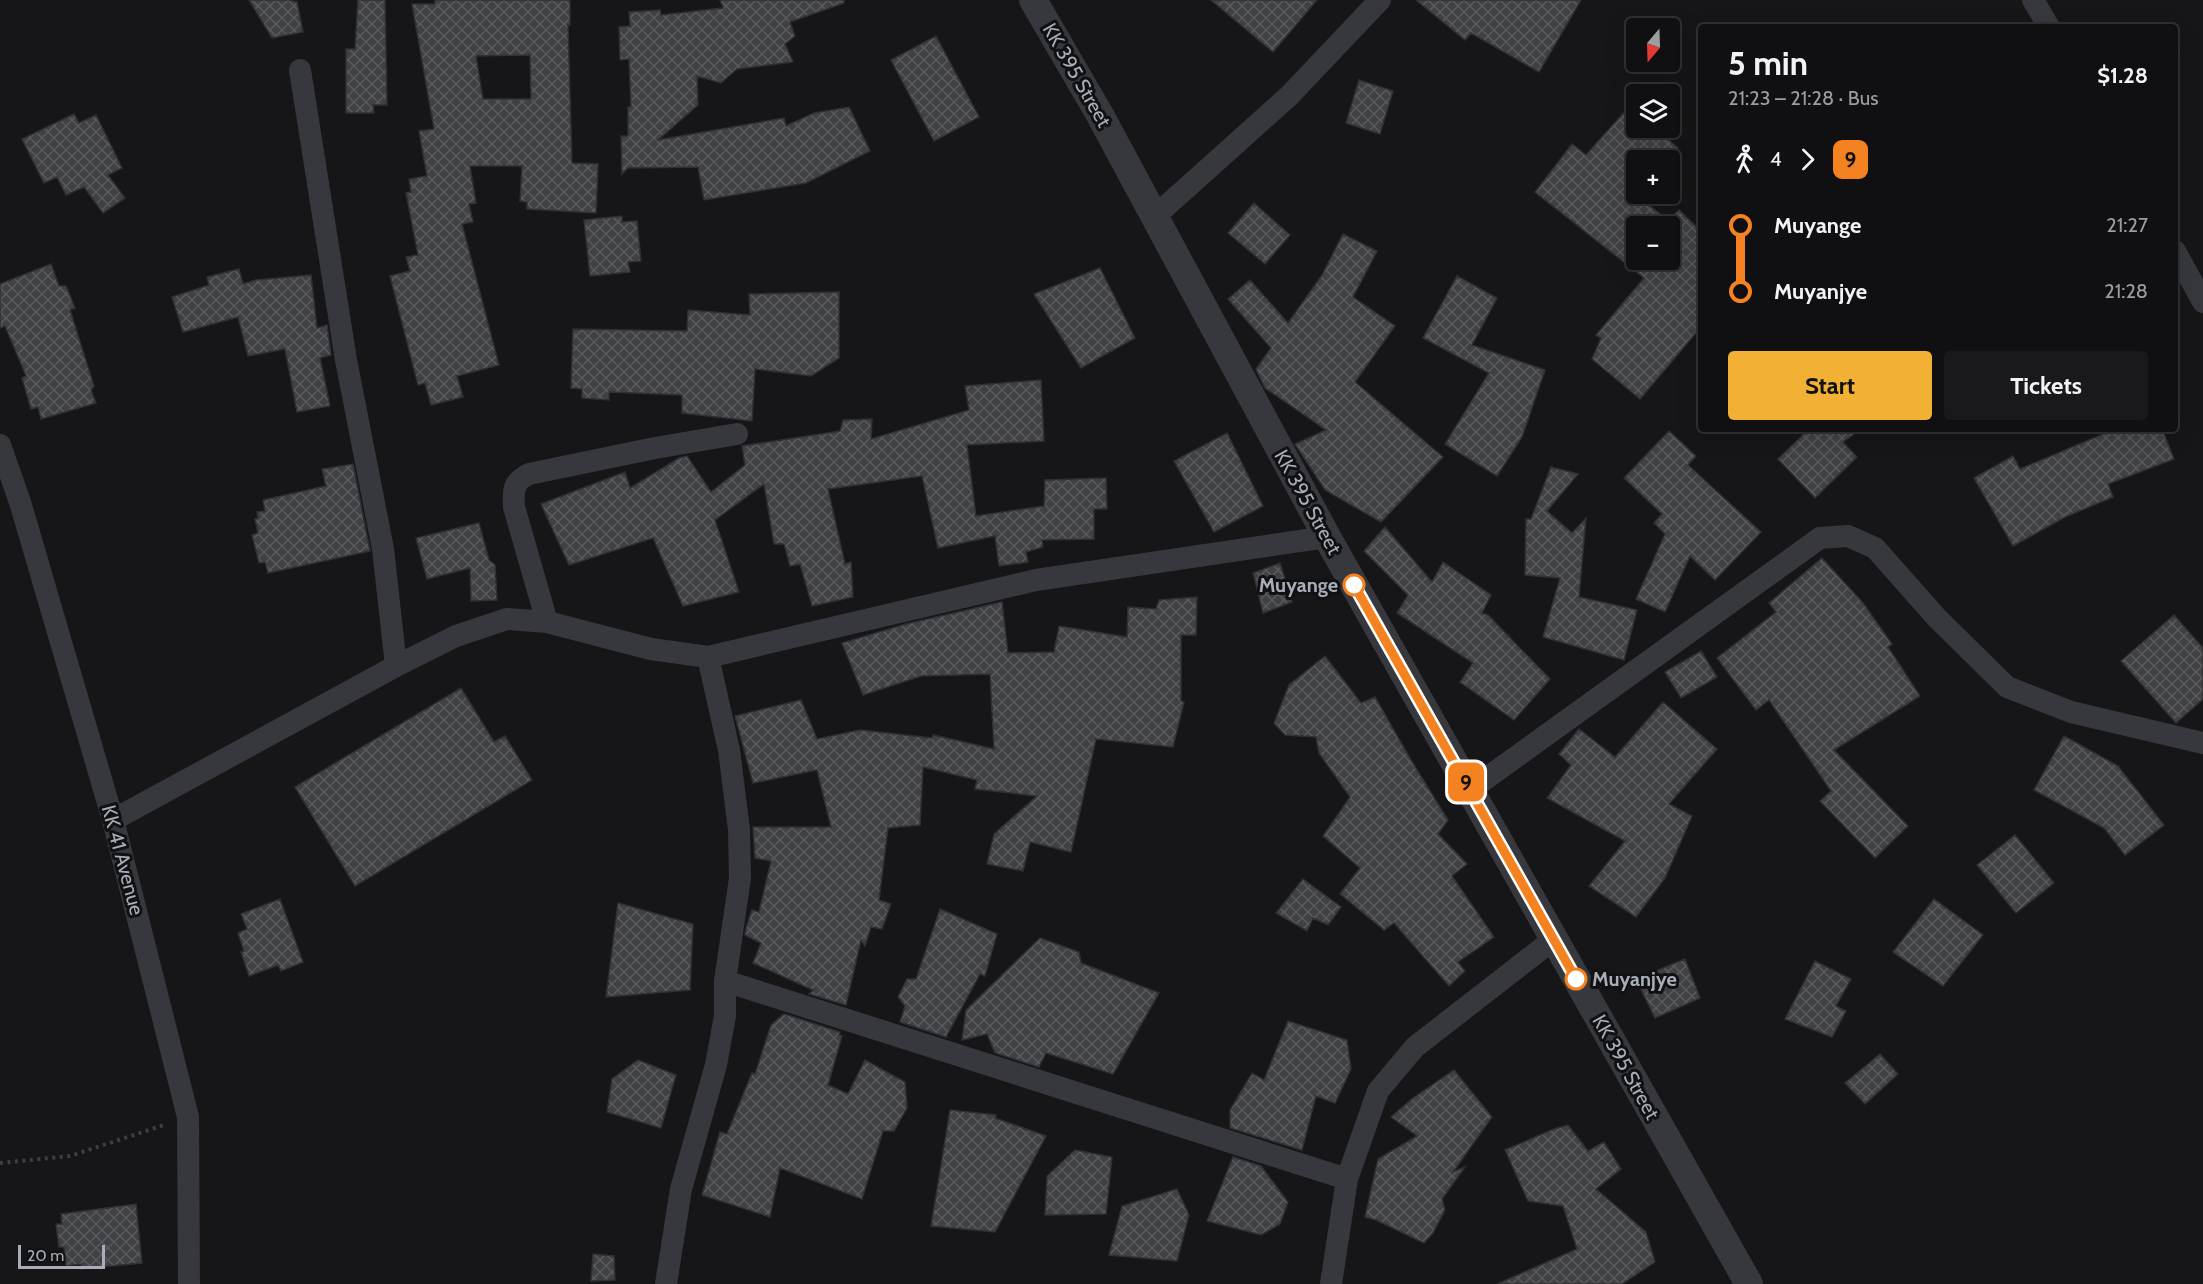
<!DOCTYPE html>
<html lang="en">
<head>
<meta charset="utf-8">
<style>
	body { margin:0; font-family:Cabin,sans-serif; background:#19191b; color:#f1f3f6; height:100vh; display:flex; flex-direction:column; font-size:22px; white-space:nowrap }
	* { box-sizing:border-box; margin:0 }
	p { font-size:20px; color:#9c9d9f }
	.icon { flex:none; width:33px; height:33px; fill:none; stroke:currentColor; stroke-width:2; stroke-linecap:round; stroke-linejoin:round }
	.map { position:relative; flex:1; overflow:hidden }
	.side { position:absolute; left:1698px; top:24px; width:480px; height:408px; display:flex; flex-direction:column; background:#101012; border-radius:6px; box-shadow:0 6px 24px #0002,0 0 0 2px #303032 }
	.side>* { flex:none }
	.badge { padding:0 12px; border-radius:9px; font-size:21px; line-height:39px }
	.needle { width:39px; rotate:199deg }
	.tools { position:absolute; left:1626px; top:18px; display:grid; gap:12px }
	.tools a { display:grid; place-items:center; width:54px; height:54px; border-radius:6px; background:#101012; box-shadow:0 6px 24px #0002,0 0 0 2px #303032; font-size:30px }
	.scale { position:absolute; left:18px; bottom:15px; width:87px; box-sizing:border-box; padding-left:6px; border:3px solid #a8adb8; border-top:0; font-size:16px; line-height:21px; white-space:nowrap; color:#a8adb8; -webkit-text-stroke:4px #111113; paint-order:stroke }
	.map>.badge { position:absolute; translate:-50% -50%; box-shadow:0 0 0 3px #fff }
	.legs { display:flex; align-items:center; gap:9px; height:66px; padding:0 30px; font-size:20px }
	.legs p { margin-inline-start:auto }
	.overview { display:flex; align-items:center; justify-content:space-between; height:102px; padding:0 30px }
	h1 { font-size:33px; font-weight:800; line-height:45px }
	.button { display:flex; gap:12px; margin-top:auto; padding:12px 30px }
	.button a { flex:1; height:69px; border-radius:6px; background:#f2b134; color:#111; font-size:24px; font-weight:800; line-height:69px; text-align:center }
	.button a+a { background:#19191b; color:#f1f3f6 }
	ul { padding:0 30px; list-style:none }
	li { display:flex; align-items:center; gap:21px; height:66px; font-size:22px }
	li i { display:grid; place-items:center; width:9px; height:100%; margin:0 8px; background:currentColor }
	li i::after { content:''; width:15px; height:15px; margin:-8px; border:4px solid; border-radius:50%; background:#101012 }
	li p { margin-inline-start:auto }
	li:first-child i { background:linear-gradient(#0000 50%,currentColor 0) }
	li:last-child i { background:linear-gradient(currentColor 50%,#0000 0) }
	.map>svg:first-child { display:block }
	.building { fill:url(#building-cross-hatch); stroke:#303034; stroke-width:1.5; fill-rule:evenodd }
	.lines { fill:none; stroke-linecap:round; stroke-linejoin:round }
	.path { stroke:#3d3f44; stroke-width:4; stroke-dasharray:3 4.5; stroke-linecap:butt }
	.minor { stroke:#37383d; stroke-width:22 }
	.tertiary { stroke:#37383d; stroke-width:28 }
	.line-1-casing { stroke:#fff; stroke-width:14 }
	.line-1 { stroke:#f58220; stroke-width:9 }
	.stop-1-dot { fill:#fff; stroke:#f58220; stroke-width:3 }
	.labels { text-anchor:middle; stroke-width:6; stroke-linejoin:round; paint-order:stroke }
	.street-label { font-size:20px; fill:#a8adb8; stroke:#111113 }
	.stop-label { font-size:20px; font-weight:bold; fill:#a8adb8; stroke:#111113; text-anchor:end }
</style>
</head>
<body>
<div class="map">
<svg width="2203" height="1284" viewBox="0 0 2203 1284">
	<defs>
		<pattern id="building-cross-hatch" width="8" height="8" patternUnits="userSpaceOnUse" patternTransform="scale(1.5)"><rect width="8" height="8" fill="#404145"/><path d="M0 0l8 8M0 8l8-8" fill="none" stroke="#595a5e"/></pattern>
	</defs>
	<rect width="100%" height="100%" fill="#161618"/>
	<path class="building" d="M249,0H288L297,2L303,32L272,38Z
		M358,0H385L387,105H373L374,113H346V49H355Z
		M435,0H570V25H568L572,163L598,164L596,213L527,209V202L520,201L522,166H470L476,203L469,204L473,222L462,224L499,365L457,376L463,397L431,405L425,383L418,385L390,276L410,271L406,257L418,255L406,193L411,192L409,179L427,176L419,131L434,129L412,4H435ZM530,55L531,99H483L476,56Z
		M720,0H844V3L790,22L795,36L785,44L793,62L737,69L721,83L697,76L698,105L658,140L784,118L786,126L814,113L849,107L870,151L806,183L704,200L698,167L628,168L622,174L621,136H628V107H631L629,59L620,60L619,27L630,26L629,12L660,10L661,15L723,8Z
		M1211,0H1317L1273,52Z
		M1416,0H1581L1539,72L1471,33L1465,40Z
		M936,36L979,117L934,141L891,60Z
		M1359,80L1393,91L1380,134L1346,123Z
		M1636,99V128H1655L1678,148L1667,160H1636V195L1668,220L1679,210L1701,231V327L1640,399L1592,359L1601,338L1596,335L1644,278L1535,192L1572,144L1586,155ZM1636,226H1670V260H1636Z
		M74,114L79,123L96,115L122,168L108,175L125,198L103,213L84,187L66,195L57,177L44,183L22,139Z
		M1254,203L1290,235L1265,264L1228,233Z
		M622,216V222L637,221L641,261L628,262L630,272L590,276L584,220Z
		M1343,234L1377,251L1353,297L1395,326L1355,382L1443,457L1381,522L1325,490L1295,444L1326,430L1265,388L1256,369L1271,348L1228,299L1250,280L1288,323L1322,275Z
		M51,264L59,286H66L75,308L70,310L94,386L91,390L96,403L41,419L38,407L31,409L22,378L26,376L5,326L0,328V284Z
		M1100,268L1135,338L1081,368L1034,294Z
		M239,269L243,284L256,280L311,275L317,328L327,325L331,355L320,358L330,406L297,412L285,349L248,356L238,317L183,332L172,297L209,285L207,277Z
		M1457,276L1497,298L1472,345L1545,370L1522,437L1497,476L1445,444L1489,373L1423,338Z
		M839,292V358L811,376L755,369L752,421L682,413V395L609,392V400L582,398V389L571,388L573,329L687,331L688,310L750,315L749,294Z
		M1041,380L1044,441L967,445L976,516L1044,506L1045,480L1106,478L1107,509H1094V539L1042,540L1043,547L1026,552L1028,562L999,566L995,536L938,548L922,476L828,489L845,564L851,562L853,597L812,606L800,564L790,566L784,544H774L764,484L715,520L739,592L683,606L653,538L569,565L541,504L625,472L630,488L679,458L687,456L711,492L745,465L742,446L840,431L843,420L872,419L871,439L969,410L965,386Z
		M1809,429H1861L1843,442L1857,457L1815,498L1778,459Z
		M2115,429H2162L2174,459L2108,484L2113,497L2065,517L2013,546L1974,478L2013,456L2020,469Z
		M1669,431L1696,456L1688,465L1761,532L1715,580L1690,556L1665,612L1636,599L1665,534L1654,523L1662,514L1624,478Z
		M1227,433L1263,506L1214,532L1174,461Z
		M353,464L370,551L268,573L265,562L259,563L252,535L258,533L255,519L258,518L257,512L265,511L263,500L326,486L322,469Z
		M1551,467L1578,474L1547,511L1572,533L1586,518L1579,597L1637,610L1624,660L1543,637L1560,578L1525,575L1526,519H1531Z
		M479,523L489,560L495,565L497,600L471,601L470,568L427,579L416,538Z
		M1385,527L1432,582L1443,562L1491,595L1482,613L1488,615L1550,679L1514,720L1460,682L1473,663L1397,613L1408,595L1364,551Z
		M1822,558L1863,603L1892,644L1888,647L1920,696L1834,750L1908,826L1875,858L1820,801L1831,791L1769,700L1756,710L1717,658L1776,612L1769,603Z
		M1280,563L1292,602L1263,613L1253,573Z
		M1197,597L1196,635H1181V701L1184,702L1173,747L1096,739L1071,852L1030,842L1023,871L987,864L994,834L1037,796L975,789L977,780L923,767L920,825L888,828L879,900L891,904L882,929L871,927L865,946L861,940L846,1005L809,994L813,990L753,963L761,943L745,935L746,928L752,910L759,912L771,861L755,858L753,827H831L817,770L753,783L735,716L801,700L817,739L860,730L932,738L933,735L994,749L990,674L921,676L863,695L842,643L906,624L1002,602L1008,653L1054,652L1059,626L1127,637L1128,607L1156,609L1159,600Z
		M2174,615L2203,648V699L2176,723L2121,661Z
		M1701,651L1717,677L1681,698L1665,672Z
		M1325,656L1361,703L1375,697L1411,760L1448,820L1438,834L1467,864L1452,876L1494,937L1458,962L1465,971L1449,986L1394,923L1384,930L1340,894L1360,868L1323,836L1350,797L1319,753L1316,737L1285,735L1274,723L1289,685Z
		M461,688L494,742L505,736L532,780L355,886L295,787Z
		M1663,702L1717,749L1669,804L1692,816L1665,878L1636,917L1589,886L1625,841L1547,798L1571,765L1559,754L1579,729L1615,757Z
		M2064,736L2118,766L2164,825L2125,855L2104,828L2034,790Z
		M2015,835L2054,883L2016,913L1977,865Z
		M1303,879L1341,907L1328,925L1313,918L1307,931L1276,913Z
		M280,899L303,962L281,971L278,965L249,976L241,952L244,951L238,933L247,929L241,914Z
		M1934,899L1983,935L1943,986L1893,952Z
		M618,903L693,924L690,990L606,997Z
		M940,909L997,934L985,976L980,974L946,1037L900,1022L905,1006L898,997L907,979H916Z
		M1040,938L1079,952L1081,963L1159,993L1113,1074L1046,1053L1039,1067L995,1053L987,1034L962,1040L966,1010Z
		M1685,959L1700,998L1655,1018L1636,979Z
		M1815,961L1851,979L1836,1006L1846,1011L1832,1037L1785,1019Z
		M784,1014L840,1032L839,1035L842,1036L828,1085L848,1094L865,1060L905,1082L907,1108L894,1131H883L862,1199L780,1168L770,1217L702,1195L720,1132L727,1134L752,1073L755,1074L771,1025Z
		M1288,1021L1347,1040L1351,1069L1335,1103L1316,1096L1302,1150L1230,1128V1110L1252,1073L1264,1080Z
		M1880,1054L1898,1074L1865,1104L1845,1083Z
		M638,1060L676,1075L661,1128L607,1112L612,1079Z
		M1454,1070L1492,1117L1453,1172L1465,1167L1442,1199L1445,1210L1433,1233L1424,1243L1376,1220L1365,1217L1378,1159L1417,1136L1391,1117L1413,1098Z
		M950,1110L996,1115L995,1118L1046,1136L995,1232L931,1226Z
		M1568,1125L1588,1151L1604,1142L1621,1169L1596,1189L1646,1232L1655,1262L1622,1284H1497L1577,1249L1563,1206L1528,1201L1505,1150L1554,1129Z
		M1075,1150L1112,1157L1106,1214L1045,1215L1047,1176Z
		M1233,1157L1261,1166L1288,1202L1280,1224L1261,1235L1207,1221Z
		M1177,1189L1189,1215L1177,1261L1109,1255L1122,1206Z
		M136,1204L142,1263L81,1269V1264L66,1266L64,1247H59L56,1224H62L61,1214Z
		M593,1254L614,1256L615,1280L591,1281Z"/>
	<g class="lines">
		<path class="path" d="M0,1163L70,1156L164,1125"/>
		<path class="minor" d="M2033,0L2049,27
			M300,70L346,360L383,549L396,666
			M1154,217L1289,96L1380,0
			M2175,251L2203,302
			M0,445L20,502L113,820L188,1117L189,1284
			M547,622L514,507C513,490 513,482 529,474L655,448L737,434
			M1470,790L1820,538L1848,536L1875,548L1937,618L2007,687L2071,712L2203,743
			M113,820L396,666L456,636L507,619L547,622L651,649L708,657L1036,580L1327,537
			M725,981L1347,1179
			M666,1284L681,1189L716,1065L725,1016V981L740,878L739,830L729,750L708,657
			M1331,1284L1347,1179L1378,1091L1415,1047L1554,939"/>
		<path class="tertiary" d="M1033,0L1100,115L1327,537L1749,1284"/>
	</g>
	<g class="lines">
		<defs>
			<path id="line-1" d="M1354,585L1576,979"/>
		</defs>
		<use href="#line-1" class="line-1-casing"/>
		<use href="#line-1" class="line-1"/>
	</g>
	<g class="stop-1-dot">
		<circle cx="1354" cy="585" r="10"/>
		<circle cx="1576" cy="979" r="10"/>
	</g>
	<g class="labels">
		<g class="street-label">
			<text transform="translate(1077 75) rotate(60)" y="7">KK 395 Street</text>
			<text transform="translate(1308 502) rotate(61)" y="7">KK 395 Street</text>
			<text transform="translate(123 860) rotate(75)" y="7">KK 41 Avenue</text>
			<text transform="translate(1626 1067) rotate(61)" y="7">KK 395 Street</text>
		</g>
		<g class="stop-label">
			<text x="1338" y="592">Muyange</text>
			<text x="1592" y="986" text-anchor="start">Muyanjye</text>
		</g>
	</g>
</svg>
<div class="tools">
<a><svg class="needle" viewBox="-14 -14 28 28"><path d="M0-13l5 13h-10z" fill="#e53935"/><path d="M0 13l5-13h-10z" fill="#9c9d9f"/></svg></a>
<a><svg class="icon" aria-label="layers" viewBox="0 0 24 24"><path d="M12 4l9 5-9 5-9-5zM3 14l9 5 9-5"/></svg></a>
<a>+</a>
<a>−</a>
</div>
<div class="scale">20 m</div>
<b class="badge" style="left:1466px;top:782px;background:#f58220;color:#111">9</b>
<section class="side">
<div class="overview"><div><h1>5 min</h1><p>21:23 – 21:28 · Bus</p></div><b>$1.28</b></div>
<div class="legs"><svg class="icon" aria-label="walk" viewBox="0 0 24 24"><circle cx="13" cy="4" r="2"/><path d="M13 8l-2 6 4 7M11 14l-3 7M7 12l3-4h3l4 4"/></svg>4<svg class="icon" aria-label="forward" viewBox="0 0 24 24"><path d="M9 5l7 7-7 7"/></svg><b class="badge" style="background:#f58220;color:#111">9</b></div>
<ul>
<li><i style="color:#f58220"></i><b>Muyange</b><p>21:27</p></li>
<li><i style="color:#f58220"></i><b>Muyanjye</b><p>21:28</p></li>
</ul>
<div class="button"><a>Start</a><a>Tickets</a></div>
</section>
</div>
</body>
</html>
